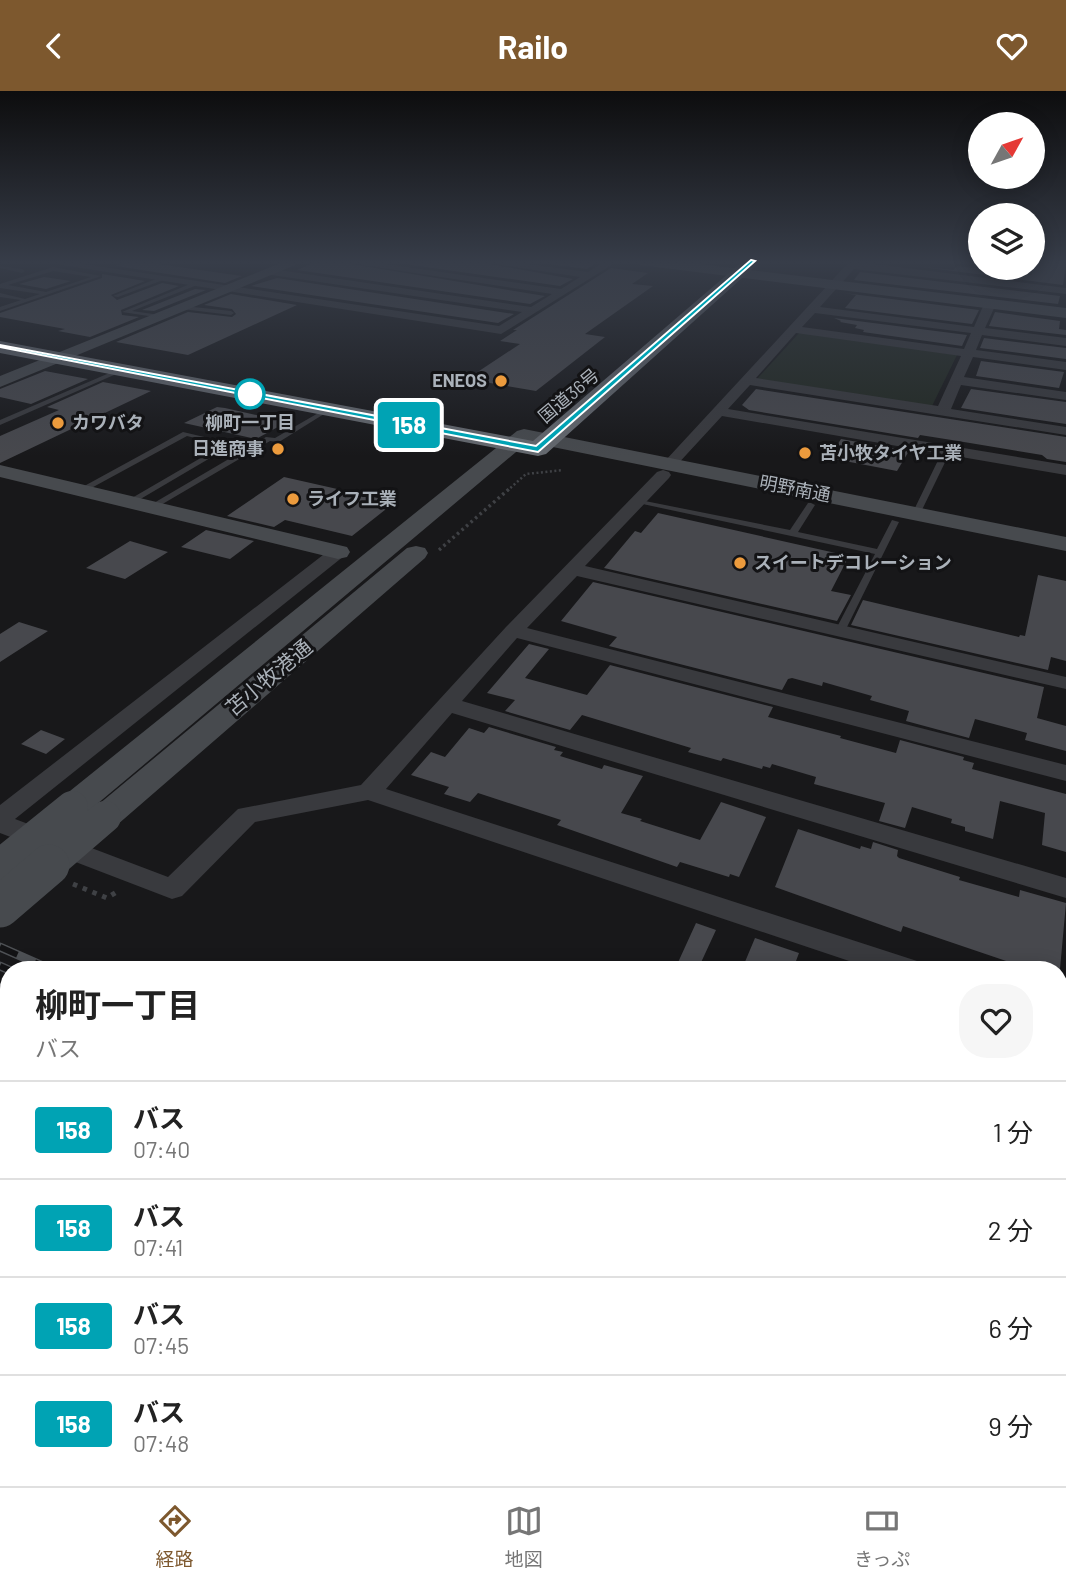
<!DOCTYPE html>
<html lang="ja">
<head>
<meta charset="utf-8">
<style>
	body { margin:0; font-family:Barlow,"Noto Sans JP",sans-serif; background:#f6f6f6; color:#222; height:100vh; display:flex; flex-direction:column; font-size:26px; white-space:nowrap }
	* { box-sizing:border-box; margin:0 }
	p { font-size:23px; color:#767676 }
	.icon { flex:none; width:38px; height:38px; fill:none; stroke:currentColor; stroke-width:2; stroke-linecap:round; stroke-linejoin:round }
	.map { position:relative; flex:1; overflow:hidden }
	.panel { position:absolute; left:0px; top:870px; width:1068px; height:527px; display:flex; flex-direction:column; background:#fff; border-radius:28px 28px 0 0; box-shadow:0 4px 18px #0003 }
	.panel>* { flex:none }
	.badge { padding:0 14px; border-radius:5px; font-size:24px; line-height:46px }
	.needle { width:46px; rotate:50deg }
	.tools { position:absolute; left:968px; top:21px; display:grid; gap:14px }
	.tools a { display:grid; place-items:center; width:77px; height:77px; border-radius:50%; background:#fff; box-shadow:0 4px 18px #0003; font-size:35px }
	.map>.badge { position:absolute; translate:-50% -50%; box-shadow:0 0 0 4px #fff }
	.round { display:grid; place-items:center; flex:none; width:74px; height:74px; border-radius:28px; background:#f6f6f6 }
	.summary { display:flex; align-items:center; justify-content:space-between; height:119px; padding:0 35px }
	h1 { font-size:33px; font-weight:700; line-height:52px }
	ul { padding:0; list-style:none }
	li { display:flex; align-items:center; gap:21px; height:98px; padding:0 35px; border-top:2px solid #e0e0e0 }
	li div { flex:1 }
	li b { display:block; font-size:26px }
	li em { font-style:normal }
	li .badge { min-width:77px; font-weight:700; text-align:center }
	header { display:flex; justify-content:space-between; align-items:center; height:91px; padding:0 35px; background:#7d582e; color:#fff; font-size:32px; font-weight:700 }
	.menu { display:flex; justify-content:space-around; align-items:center; height:98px; border-top:2px solid #e0e0e0; background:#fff; font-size:19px; color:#767676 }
	.menu a { display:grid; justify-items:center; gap:4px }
	.menu .selected { color:#7d582e }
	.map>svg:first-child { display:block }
	.green { fill:#222922 }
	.building { fill:#47484d }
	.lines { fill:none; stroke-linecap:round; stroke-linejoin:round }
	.path-far2 { stroke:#3f4145; stroke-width:2.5; stroke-dasharray:2 2.5; stroke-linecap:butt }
	.path-far1 { stroke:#3f4145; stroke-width:3.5; stroke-dasharray:2.5 3.5; stroke-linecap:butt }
	.path { stroke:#3f4145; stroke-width:5; stroke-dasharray:4.5 6; stroke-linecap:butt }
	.lane { fill:#393a3e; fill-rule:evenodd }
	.street { fill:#393a3e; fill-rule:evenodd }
	.secondary { fill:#474a4e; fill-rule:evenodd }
	.highway { fill:#65696f; fill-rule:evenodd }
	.rail-far1-casing { stroke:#4e5155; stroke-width:9 }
	.rail-casing { stroke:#4e5155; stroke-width:10 }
	.rail-far1 { stroke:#131315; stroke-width:6; stroke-dasharray:19; stroke-linecap:butt }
	.rail { stroke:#131315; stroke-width:8; stroke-dasharray:24; stroke-linecap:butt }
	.secondary-bridge-far1 { stroke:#474a4e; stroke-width:32 }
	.secondary-bridge { stroke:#474a4e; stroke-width:41 }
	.line { fill:#00a3b4; stroke:#fff; stroke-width:2 }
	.poi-dot { fill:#ec9b3d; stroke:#131315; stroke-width:2.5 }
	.stop-dot { fill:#fff; stroke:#00a3b4; stroke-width:3.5 }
	.labels { text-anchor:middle; stroke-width:6; stroke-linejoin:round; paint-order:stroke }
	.far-poi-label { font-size:18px; font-weight:bold; fill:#aab1b9; stroke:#131315; text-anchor:start }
	.far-street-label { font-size:18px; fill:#aab1b9; stroke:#131315 }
	.far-stop-label { font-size:18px; font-weight:bold; fill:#aab1b9; stroke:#131315 }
	.street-label { font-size:21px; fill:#aab1b9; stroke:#131315 }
</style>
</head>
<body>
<header><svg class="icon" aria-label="back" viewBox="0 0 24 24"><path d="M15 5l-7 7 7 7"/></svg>Railo<svg class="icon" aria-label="heart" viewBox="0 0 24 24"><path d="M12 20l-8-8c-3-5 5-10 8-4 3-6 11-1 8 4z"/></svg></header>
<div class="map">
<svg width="1066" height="1395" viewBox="0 0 1066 1395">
	<rect width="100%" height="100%" fill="#18181a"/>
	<path class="green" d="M800,241L957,264L932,315L757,288Z"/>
	<path class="building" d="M131,170H137L242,185L225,192L116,175Z
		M318,170H333L545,205L530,213L297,179Z
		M384,170H473L573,188L560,195Z
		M526,170H599L587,178Z
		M1032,170L1066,172L1063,194L914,175L954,179L957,175L1032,184Z
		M611,177L648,182L632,193L653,195L585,243L605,246L536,300L467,288L520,253L500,250L517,239H513Z
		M860,181L1060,205L1058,213L854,189Z
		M102,183L145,190L111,204L117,209L162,192L179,195L121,219L122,224L139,226L90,246L58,240L65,238L0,226V222L102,187Z
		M44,186L71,190L46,198L19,193Z
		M277,187L514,223L498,232L251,195Z
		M195,198L206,199L154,220L142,219Z
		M844,202L979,219L972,233L845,217L856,204Z
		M231,203L297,214L188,264L116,251L188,221L232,226L236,223L232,218L204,214Z
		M995,221L1060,230L1059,238L1066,239V244L989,235Z
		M834,227L967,244L962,255L863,241L864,239L855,237L857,234L840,231L841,230Z
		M984,247L1066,257V268L980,257Z
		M981,270L1064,281L1059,297L976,285Z
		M45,280L88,288L31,313L0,306V298Z
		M103,291L151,300L0,372V345L59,319L47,316Z
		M756,298L1066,346V371L1047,368L1042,364L958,350L920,344L918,347L749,319L742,314Z
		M971,298L1066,311V333L961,317Z
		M217,316L225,317L287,331L256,348L184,332Z
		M841,348L909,360L897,380L829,367Z
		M284,386L395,411L352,445L285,429L274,436L227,425Z
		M658,422L849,465L831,500L851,504L837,530L604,477L635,440L641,442Z
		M206,439L254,450L230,468L181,456Z
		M130,450L168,461L125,488L86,477Z
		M1038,484L1066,490V570L1051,566L1048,579L851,534L863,509L1019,546L1020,544L1025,545Z
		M593,491L1044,596L1037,627L1066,635V660L1025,649L1027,642L975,628L969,647L906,630L909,620L870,609L872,605L823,591L822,595L792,587L788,588L782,599L609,555L617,546L561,530Z
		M19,531L48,540L0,571V543Z
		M529,553L549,558L525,587L587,604L610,574L773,616L768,626L841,645L840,647L896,662L900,649L964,666L963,669L974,672L972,678L1066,703V761L1042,754L1045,722L1000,710L993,748L965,740V736L951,732L952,728L912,716L905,737L879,730L885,712L814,693L816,686L772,673L770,677L763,675L762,678L723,667L721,670L688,661L691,657L582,624L570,639L505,620L515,609L487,602Z
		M489,636L556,656L554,659L563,661L560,665L602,678L604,674L643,685L621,722L642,728L640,730L700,749L721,711L766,726L739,786L730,783L729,786L680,771L677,776L557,734L561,729L478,702L470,711L444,703L449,696L411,684L431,661L445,666L469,637L484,642Z
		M41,639L65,648L46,663L21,653Z
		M798,738L860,758L861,755L871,758L873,751L898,759L897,765L899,767L960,786L959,789L1019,806L1020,799L1066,812L1060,878H1015V873L903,835L901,841L775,796Z
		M696,832L716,839L698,878H675Z
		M755,847L799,862L793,878H742Z"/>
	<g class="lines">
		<path class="path-far2" d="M507,400L526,383L563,379"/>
		<path class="path-far1" d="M439,459L509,398"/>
		<path class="path" d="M73,793L107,807L118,800
			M0,960L5,974"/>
		<path class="lane" d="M0,175L22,178L25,180L22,182L0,177Z
			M53,176L101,185L0,220V216L21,209L0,206V202L25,208L40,203L0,197V193ZM53,180L91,186L46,201L8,194Z
			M161,186L163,189L118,206L113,205Z
			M195,191L197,194L132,220L160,224L162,227L122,221Z
			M184,215L231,220L234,222L231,224L182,218Z
			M121,277L124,279L123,280L0,334V329Z
			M327,317L332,318L279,351L270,350L154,418L147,416L266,346L275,347Z
			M183,341L234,353L132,413L125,411L223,354L187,345L84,401L77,399Z
			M944,357L951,359L920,423L913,425L912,423Z
			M635,408L790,439L808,412H811L815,414L798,441L877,458L892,429L899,431L845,540L840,543L835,540L875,463L638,412H635Z"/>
		<path class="street" d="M37,170H63L499,235L522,221L272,184L267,181L272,178L531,216L552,203L336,170H364L561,198L580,186L476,170H505L588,181L606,170H618L501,243Z
			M850,170L1066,197V203L854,178L820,216L974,236L984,213L990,210L996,213L985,237L1066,247V255L982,244L976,259L1066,271V279L973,266L964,286L1066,301V309L961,294L951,318L1066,336V344L750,294L728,318L1066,374V384L722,325L675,376H665L662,373L665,370ZM815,222L971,242L964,258L802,236ZM796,242L961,265L938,315L756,287Z
			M663,379L669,381L671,384L669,387L585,475L1066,586V598L577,485L527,537L1066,674V690L517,547L462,610L1066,787V807L452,622L386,698L917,870L921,878H873L368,709L255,731L182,805L172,808L0,742V714L332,457H344L347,461L344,465L15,728L168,786L238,718L361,694L506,536L657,381Z
			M1059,916L1066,918V944L1059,942Z
			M9,1094V1134L0,1138V1097Z"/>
		<path class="secondary" d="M286,170H305L0,296V285Z
			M633,170H675L1066,217V227L640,174Z
			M524,338L1066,446V460L528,351L84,724L72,727L60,724L55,716L60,708L517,340Z
			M0,374L347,456L350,461L347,466L338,468L0,386Z
			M416,455L425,457L428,462L425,467L117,734L105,738L93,734L88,726L93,718L407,457Z
			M0,983L9,986V1028L0,1025Z
			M441,1388H504L507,1395H444Z"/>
		<path class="highway" d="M743,170H761L546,363L538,365L0,262V250L533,350Z"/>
		<defs>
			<path id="rail-far1" d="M0,856L50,878
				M0,875L9,879
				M0,897L9,901"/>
			<path id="rail" d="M1059,1337L1066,1340
				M1059,1366L1066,1369
				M1038,1388L1054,1395"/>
		</defs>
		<use href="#rail-far1" class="rail-far1-casing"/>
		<use href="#rail" class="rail-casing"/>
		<use href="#rail-far1" class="rail-far1"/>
		<use href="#rail" class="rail"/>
		<path class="secondary-bridge-far1" d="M0,774L72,716
			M47,776L105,726"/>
		<path class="secondary-bridge" d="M0,816L49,774"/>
	</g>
	<linearGradient id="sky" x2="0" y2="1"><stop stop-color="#0d0d0e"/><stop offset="0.47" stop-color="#373d49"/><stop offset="1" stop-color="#373d49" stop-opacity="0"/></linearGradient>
	<rect width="1066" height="365" fill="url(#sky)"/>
	<path class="line" d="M751,169L755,170L538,361L0,256V254L536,355Z"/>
	<g class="poi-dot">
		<circle cx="501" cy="290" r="7"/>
		<circle cx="58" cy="332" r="7"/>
		<circle cx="278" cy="358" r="7"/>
		<circle cx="805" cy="362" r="7"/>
		<circle cx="293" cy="408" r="7"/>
		<circle cx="740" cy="472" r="7"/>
	</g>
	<circle class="stop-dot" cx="250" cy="303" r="14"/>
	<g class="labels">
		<g class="far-poi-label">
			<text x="487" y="296" text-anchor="end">ENEOS</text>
			<text x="72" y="338">カワバタ</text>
			<text x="264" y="364" text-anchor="end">日進商事</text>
			<text x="819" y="368">苫小牧タイヤ工業</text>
			<text x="307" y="414">ライフ工業</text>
			<text x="754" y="478">スイートデコレーション</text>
		</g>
		<g class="far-street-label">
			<text transform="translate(569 305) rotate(-40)" y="6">国道36号</text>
			<text transform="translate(795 398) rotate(11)" y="6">明野南通</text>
		</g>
		<g class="far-stop-label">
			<text x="250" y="338">柳町一丁目</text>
		</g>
		<g class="street-label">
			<text transform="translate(269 587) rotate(-40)" y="7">苫小牧港通</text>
		</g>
	</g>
</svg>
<div class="tools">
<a><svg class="needle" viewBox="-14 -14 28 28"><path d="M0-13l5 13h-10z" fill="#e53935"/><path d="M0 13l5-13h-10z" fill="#767676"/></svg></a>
<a><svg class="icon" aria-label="layers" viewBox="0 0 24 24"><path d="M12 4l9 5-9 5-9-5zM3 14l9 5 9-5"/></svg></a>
</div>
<b class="badge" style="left:409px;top:334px;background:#00a3b4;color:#fff">158</b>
<section class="panel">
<div class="summary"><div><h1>柳町一丁目</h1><p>バス</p></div><a class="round"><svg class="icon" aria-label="heart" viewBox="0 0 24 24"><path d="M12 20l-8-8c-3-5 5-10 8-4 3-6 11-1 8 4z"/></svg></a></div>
<ul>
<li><span class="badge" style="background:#00a3b4;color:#fff">158</span><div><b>バス</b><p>07:40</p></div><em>1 分</em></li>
<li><span class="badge" style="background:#00a3b4;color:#fff">158</span><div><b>バス</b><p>07:41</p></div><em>2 分</em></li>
<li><span class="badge" style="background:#00a3b4;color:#fff">158</span><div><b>バス</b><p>07:45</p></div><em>6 分</em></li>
<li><span class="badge" style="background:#00a3b4;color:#fff">158</span><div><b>バス</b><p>07:48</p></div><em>9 分</em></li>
</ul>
</section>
</div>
<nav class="menu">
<a class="selected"><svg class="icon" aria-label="directions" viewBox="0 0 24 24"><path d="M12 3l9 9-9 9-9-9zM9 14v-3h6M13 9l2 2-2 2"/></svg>経路</a>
<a><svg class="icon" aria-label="map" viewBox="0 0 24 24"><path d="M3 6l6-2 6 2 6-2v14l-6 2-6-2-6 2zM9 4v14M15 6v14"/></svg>地図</a>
<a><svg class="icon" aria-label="tickets" viewBox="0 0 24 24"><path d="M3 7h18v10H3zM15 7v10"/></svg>きっぷ</a>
</nav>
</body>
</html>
